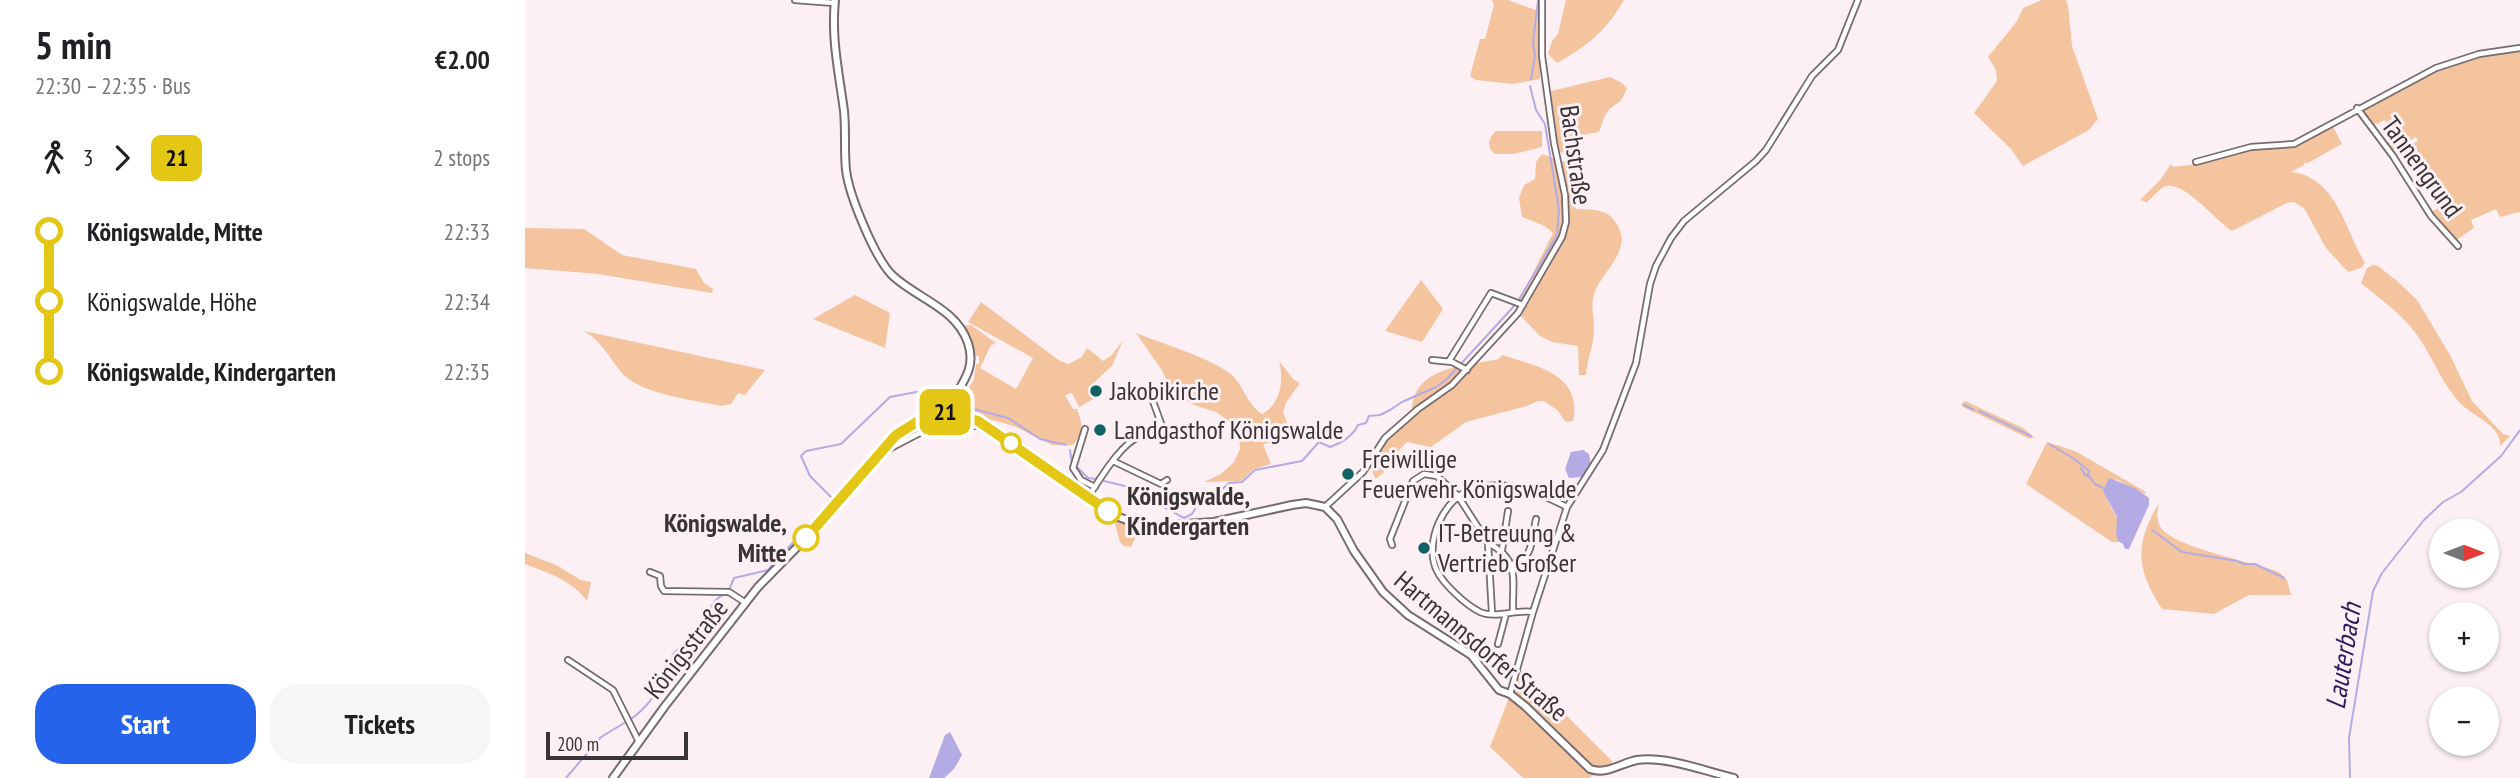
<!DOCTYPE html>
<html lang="en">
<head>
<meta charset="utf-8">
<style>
	body { margin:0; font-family:"PT Sans Narrow",sans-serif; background:#f6f6f6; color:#202124; height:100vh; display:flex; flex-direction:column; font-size:26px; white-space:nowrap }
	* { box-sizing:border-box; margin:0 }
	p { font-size:23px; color:#757577 }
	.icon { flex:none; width:38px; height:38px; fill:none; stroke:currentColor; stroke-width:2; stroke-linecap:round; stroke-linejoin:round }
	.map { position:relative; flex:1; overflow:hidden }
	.drawer { display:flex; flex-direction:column; background:#fff; width:525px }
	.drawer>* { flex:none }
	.badge { padding:0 14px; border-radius:10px; font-size:24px; line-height:46px }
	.needle { width:46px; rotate:90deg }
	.fabs { position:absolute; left:1904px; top:518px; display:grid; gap:14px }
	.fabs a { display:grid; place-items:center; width:70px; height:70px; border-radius:50%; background:#fff; box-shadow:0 2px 5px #0004; font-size:35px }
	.scale { position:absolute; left:21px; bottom:18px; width:142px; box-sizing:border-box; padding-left:7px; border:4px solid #393436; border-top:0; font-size:19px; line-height:24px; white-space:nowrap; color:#393436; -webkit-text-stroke:5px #fcf0f4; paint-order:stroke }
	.map>.badge { position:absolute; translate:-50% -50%; box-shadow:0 0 0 4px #fff }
	.legs { display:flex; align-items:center; gap:10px; height:77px; padding:0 35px; font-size:23px }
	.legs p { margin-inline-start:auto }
	.headline { display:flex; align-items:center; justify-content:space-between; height:119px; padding:0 35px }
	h1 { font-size:38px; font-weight:600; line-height:52px }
	.primary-button { display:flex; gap:14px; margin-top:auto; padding:14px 35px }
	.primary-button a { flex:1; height:80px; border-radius:28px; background:#2563eb; color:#fff; font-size:28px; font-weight:600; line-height:80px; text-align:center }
	.primary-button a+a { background:#f6f6f6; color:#202124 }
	ul { padding:0 35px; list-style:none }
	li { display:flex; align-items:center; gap:24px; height:70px; font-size:26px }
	li i { display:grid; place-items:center; width:10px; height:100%; margin:0 9px; background:currentColor }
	li i::after { content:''; width:18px; height:18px; margin:-9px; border:5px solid; border-radius:50%; background:#fff }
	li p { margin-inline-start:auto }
	li:first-child i { background:linear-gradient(#0000 50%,currentColor 0) }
	li:last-child i { background:linear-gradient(currentColor 50%,#0000 0) }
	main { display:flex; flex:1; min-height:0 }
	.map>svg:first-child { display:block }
	.green { fill:#f4c49f }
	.water { fill:#b5abe4 }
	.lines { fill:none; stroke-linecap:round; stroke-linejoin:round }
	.stream { stroke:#b5abe4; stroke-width:2 }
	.street-casing { stroke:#766c6f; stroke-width:8 }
	.secondary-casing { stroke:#766c6f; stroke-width:10 }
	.street { stroke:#fff; stroke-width:4.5 }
	.secondary { stroke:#fff; stroke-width:6 }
	.line-1-casing { stroke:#fff; stroke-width:16 }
	.line-1 { stroke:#e4c615; stroke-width:10 }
	.poi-dot { fill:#116265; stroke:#fcf0f4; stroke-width:2.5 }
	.stop-1-dot { fill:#fff; stroke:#e4c615; stroke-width:3.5 }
	.labels { text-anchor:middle; stroke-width:6; stroke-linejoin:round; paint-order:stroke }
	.street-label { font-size:26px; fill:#393436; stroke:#fcf0f4 }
	.poi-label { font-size:26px; fill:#393436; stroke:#fcf0f4; text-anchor:start }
	.stop-label { font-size:26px; font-weight:bold; fill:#393436; stroke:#fcf0f4; text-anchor:start }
	.water-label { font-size:28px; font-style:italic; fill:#2f1a5c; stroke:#fcf0f4 }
</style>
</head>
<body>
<main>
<section class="drawer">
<div class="headline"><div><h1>5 min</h1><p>22:30 – 22:35 · Bus</p></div><b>€2.00</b></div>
<div class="legs"><svg class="icon" aria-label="walk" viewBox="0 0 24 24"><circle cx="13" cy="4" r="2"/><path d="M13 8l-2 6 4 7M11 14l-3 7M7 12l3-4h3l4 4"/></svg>3<svg class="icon" aria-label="forward" viewBox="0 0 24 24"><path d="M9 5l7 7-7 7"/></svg><b class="badge" style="background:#e4c615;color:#111">21</b><p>2 stops</p></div>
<ul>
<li><i style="color:#e4c615"></i><b>Königswalde, Mitte</b><p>22:33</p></li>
<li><i style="color:#e4c615"></i><span>Königswalde, Höhe</span><p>22:34</p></li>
<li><i style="color:#e4c615"></i><b>Königswalde, Kindergarten</b><p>22:35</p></li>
</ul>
<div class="primary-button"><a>Start</a><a>Tickets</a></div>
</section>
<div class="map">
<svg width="1995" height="778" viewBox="0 0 1995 778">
	<rect width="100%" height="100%" fill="#fcf0f4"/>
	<path class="green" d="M967,0H983L1016,12L1015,79L988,84L951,80L945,76L955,39H960L969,5Z
		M1041,0H1099C1080,32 1064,45 1032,63L1023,54L1027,41L1033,34Z
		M1517,0H1541L1543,5L1547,46L1573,119L1564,130L1498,166L1486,149L1449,113L1472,81L1471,70L1463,57L1492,21L1498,8Z
		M1995,50V212L1975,217L1971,209L1946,220L1949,228L1930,241L1905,213L1921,203L1900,169L1893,173L1879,149L1893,141L1891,137L1868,150L1863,141L1870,137L1860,120L1847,126L1837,109C1888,82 1936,56 1995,50Z
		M1085,77L1097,83L1102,88C1095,106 1094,100 1084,110C1078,116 1077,125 1074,132L1052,136L1037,153L1030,148L1022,92Z
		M1807,125L1817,144L1781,164L1779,162V165L1766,172C1812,177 1820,230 1840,263L1836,268L1823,272L1801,248L1779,208L1769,202L1762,203L1707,231C1692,223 1658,178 1639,187C1633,190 1628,197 1622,202L1615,200L1635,180L1646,164L1648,167L1673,164L1731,148L1769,146Z
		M971,131H1017V147L989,154H970C961,147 963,138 971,131Z
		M1017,154L1040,162L1051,209C1069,210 1084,208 1093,226C1107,252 1076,272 1069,294C1065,307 1070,319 1069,332C1068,347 1062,360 1061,375H1054L1053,346L1027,342L1015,336L995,315L994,301L1028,233L1020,226L997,217L994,198L999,185L1010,179L1011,162Z
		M0,228L59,229L97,255L171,269L179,283L188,289L187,293L73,274L0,268Z
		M1848,265L1853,266L1872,281L1892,300L1925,355L1947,401L1978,434L1985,436L1975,446C1976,425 1949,417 1936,404C1917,385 1908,357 1892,335C1877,314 1855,299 1836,283L1842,268Z
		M896,280L918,309L897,342L860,331Z
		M330,295L365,313L360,348L288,319Z
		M456,302L535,361L543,364L557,357L562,348L578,361L587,355L598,340L587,366L563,388L568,399L554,407L547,393L540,395L548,409H552C558,424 559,433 548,445H527L489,426L434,411C429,398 442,393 448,381C450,376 450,370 451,364H454V356H451L437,326L446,325L471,343L466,345L455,368L491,389L508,358L443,322Z
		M59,331L240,370L220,395L213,393L206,404L197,406C169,400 119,395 99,375C85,360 77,341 59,331Z
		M611,333C638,344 680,356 703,372C718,382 721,404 737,414C756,404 759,380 754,361L769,380L775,383L761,403L758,412L768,439L738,444L746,464L729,469L716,481L679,482L696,474L709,462L715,449L714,436L701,419L691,412L672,406L647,394L638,372Z
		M977,355C1011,366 1058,374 1048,421L1041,422L1032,410L1019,401H1013L1002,406L941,422L906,447L882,442L864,460L859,472L851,479C833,452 870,429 887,412C887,366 941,366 974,359Z
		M1440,401L1498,428L1509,437L1505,439L1438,407L1436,404Z
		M1522,442L1550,451L1621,492L1620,494L1590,479L1583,501L1593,520V542H1587L1501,484Z
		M1634,503C1632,512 1631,522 1637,529C1652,548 1728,562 1754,572L1762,580L1766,595H1724L1689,614L1637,609C1611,569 1609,545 1634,503Z
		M590,518L616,526L606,547L599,546L595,542L589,520Z
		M0,553L31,565L56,580L66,582L62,601C47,580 23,573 0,564Z
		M995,669L1088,762L1064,778H998L965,747Z"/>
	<path class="water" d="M1058,450L1064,454L1066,465L1056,477L1044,478L1040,469L1046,452Z
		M1584,478L1610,488L1624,498V505L1604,549H1600L1598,544L1593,541L1591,534L1592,517L1578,491Z
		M425,732L437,755L429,769L419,778H404L420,735Z"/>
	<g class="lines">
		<path class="stream" d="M1006,79L1010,56L1008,43L1013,0
			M993,301L1032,235L1034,210L1020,124L1011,110L1005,86
			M1439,405L1449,410
			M1454,411L1506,436
			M1524,444L1548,458L1564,471L1563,475L1570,484L1578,488
			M545,450L547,463
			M551,466L563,478L572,479
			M1556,468L1560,475L1564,477
			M579,481L600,486L659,518L667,514L670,509
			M674,503L686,499L704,483L717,482L730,470L777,461L794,442L805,447C816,443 828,436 833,425L841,423L844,416L855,415L865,410L877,402L911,387L922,379L990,305
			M1627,530L1657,552L1712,561L1719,564H1730L1759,578
			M204,590L209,578L243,570L283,526L305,506L307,498L285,476L276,456L281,451L316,444L365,397L407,389L420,399L433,405L483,418L515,439L541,445
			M106,719C123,707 132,692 143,674L140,666L146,661L148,654L182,624C183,611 187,599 200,594
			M41,778L76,737L101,722
			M1825,778L1824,738L1848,591L1857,573L1899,520L1918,502L1936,492L1976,456L1995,430"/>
		<defs>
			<path id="street" d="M270,0L309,3
				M1832,108L1868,156L1906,216L1933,246
				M1671,162L1726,147L1769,144L1911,68L1954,54L1995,48
				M907,360L927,362L942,370
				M924,361L966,293L998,305
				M560,429L548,468L556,480L570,487
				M359,449H364L410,425L458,426
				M588,461L636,484L642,480
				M563,497C574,481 595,444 614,437C620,435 629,435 636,435L637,426L625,393
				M800,507L838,472L860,438L893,409L927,385L993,313L1037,237L1041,222L1040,195L1029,143L1017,56V0
				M963,543C996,560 987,579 988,611
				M867,545L865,539L888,481L899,474L912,476L933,496L963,543L967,613
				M977,550L983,511
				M987,564C1008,561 1007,538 1011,519
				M125,572L135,576L136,586L139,591L204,592L221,603
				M1008,612C991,609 970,619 955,612C941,605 919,585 912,571C898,543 919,496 950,488C983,479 1014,493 1042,507
				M973,644L981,614
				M43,660L88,690L114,742
				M985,694L1008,612L1042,507L1078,450L1111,363L1125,284L1131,266L1146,238L1159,221L1231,161L1241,150L1287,76L1313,50L1333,0"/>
			<path id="secondary" d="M310,0C306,39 314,73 319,111C321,131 319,150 321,170C324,195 350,259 368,276C393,299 431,308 443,343C453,373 431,387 423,412
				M88,778L140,706L233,587L283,536L371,435L408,412L432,414L462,426L588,515L613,524L634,526L689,522L767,505L781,503L800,507L812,519L829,551L858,592L883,615L946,655L974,690L985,694L1000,706L1065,769C1082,775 1096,763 1112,760C1143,756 1179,771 1209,778"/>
		</defs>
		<use href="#street" class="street-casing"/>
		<use href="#secondary" class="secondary-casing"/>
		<use href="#street" class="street"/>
		<use href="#secondary" class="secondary"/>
	</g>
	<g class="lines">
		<defs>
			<path id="line-1" d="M281,538L371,435L408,412H423L453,421L583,511"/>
		</defs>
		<use href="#line-1" class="line-1-casing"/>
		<use href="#line-1" class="line-1"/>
	</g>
	<g class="poi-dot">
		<circle cx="571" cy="391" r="7"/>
		<circle cx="575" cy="430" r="7"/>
		<circle cx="823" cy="474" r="7"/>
		<circle cx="899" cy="548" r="7"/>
	</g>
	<g class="stop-1-dot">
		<circle cx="486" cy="443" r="9"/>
		<circle cx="583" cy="511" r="12"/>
		<circle cx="281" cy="538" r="12"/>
	</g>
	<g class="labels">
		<g class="street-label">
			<text transform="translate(1051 155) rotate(82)" y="9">Bachstraße</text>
			<text transform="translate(1897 167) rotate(54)" y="9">Tannengrund</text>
			<text transform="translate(956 646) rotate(40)" y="9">Hartmannsdorfer Straße</text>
			<text transform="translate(161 649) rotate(-52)" y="9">Königsstraße</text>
		</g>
		<g class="poi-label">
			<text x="585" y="400">Jakobikirche</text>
			<text x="589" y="439">Landgasthof Königswalde</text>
			<text x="837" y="468">Freiwillige<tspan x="837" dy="30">Feuerwehr Königswalde</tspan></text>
			<text x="913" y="542">IT-Betreuung &amp;<tspan x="913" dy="30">Vertrieb Großer</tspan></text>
		</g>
		<g class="stop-label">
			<text x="602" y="505">Königswalde,<tspan x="602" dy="30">Kindergarten</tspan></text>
			<text x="262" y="532" text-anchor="end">Königswalde,<tspan x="262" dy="30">Mitte</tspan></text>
		</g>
		<g class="water-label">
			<text transform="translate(1818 656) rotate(-81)" y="10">Lauterbach</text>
		</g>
	</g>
</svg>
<div class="fabs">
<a><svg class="needle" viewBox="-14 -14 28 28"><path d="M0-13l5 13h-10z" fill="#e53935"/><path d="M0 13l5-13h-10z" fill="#757577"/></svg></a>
<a>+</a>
<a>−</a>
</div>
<div class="scale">200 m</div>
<b class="badge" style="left:420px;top:412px;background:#e4c615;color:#111">21</b>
</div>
</main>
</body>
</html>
